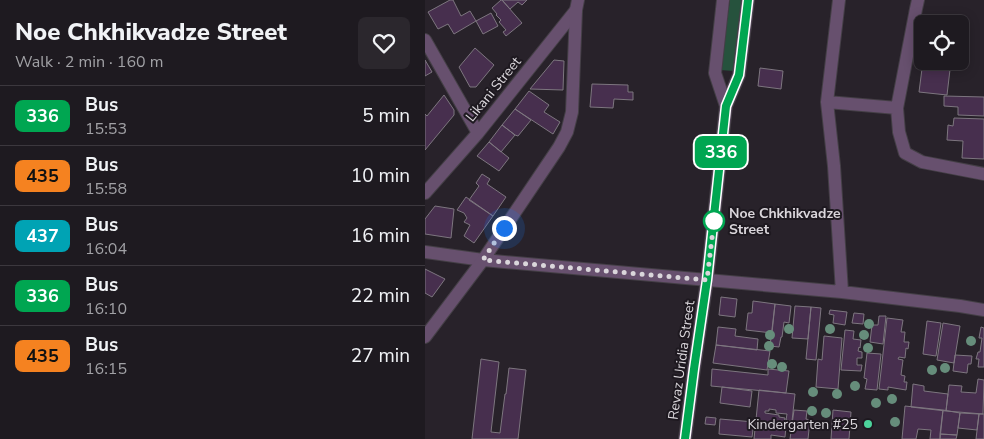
<!DOCTYPE html>
<html lang="en">
<head>
<meta charset="utf-8">
<style>
	body { margin:0; font-family:"Nunito Sans",sans-serif; background:#2b272d; color:#f1f3f6; height:100vh; display:flex; flex-direction:column; font-size:19px; white-space:nowrap }
	* { box-sizing:border-box; margin:0 }
	p { font-size:16px; color:#a1a1a5 }
	.icon { flex:none; width:28px; height:28px; fill:none; stroke:currentColor; stroke-width:2; stroke-linecap:round; stroke-linejoin:round }
	.map { position:relative; flex:1; overflow:hidden }
	.side { display:flex; flex-direction:column; background:#1e1a20; width:425px }
	.side>* { flex:none }
	.badge { padding:0 10px; border-radius:8px; font-size:18px; line-height:32px }
	.fabs { position:absolute; left:489px; top:15px; display:grid; gap:10px }
	.fabs a { display:grid; place-items:center; width:55px; height:55px; border-radius:8px; background:#1e1a20; box-shadow:0 2px 12px #0003,0 0 0 1px #3c383e; font-size:25px }
	.you { position:absolute; width:25px; height:25px; margin:-12px; border:4px solid #fff; border-radius:50%; background:#1a73e8; box-shadow:0 0 0 8px #1a73e833 }
	.map>.badge { position:absolute; translate:-50% -50%; box-shadow:0 0 0 2px #fff }
	.round { display:grid; place-items:center; flex:none; width:52px; height:52px; border-radius:8px; background:#2b272d }
	.headline { display:flex; align-items:center; justify-content:space-between; height:85px; padding:0 15px }
	h1 { font-size:24px; font-weight:800; line-height:38px }
	ul { padding:0; list-style:none }
	li { display:flex; align-items:center; gap:15px; height:60px; padding:0 15px; border-top:1px solid #3c383e }
	li div { flex:1 }
	li b { display:block; font-size:19px }
	li em { font-style:normal }
	li .badge { min-width:55px; font-weight:700; text-align:center }
	main { display:flex; flex:1; min-height:0 }
	.map>svg:first-child { display:block }
	.green { fill:#26523d }
	.building { fill:#472f4e; stroke:#7d767f }
	.lines { fill:none; stroke-linecap:round; stroke-linejoin:round }
	.minor-casing { stroke:#443f46; stroke-width:14 }
	.tertiary-casing { stroke:#443f46; stroke-width:14 }
	.minor { stroke:#67506e; stroke-width:12 }
	.tertiary { stroke:#67506e; stroke-width:12 }
	.tree { fill:#668d7b }
	.line-casing { stroke:#fff; stroke-width:11 }
	.line { stroke:#00a651; stroke-width:8 }
	.walk { stroke:#dad6db; stroke-width:5; stroke-dasharray:0 9 }
	.stop-dot { fill:#fff; stroke:#00a651; stroke-width:2.5 }
	.poi-dot { fill:#4cd39b; stroke:#1e1920; stroke-width:2 }
	.labels { text-anchor:middle; stroke-width:4; stroke-linejoin:round; paint-order:stroke }
	.street-label { font-size:14px; fill:#dad6db; stroke:#1e1920 }
	.stop-label { font-size:14px; font-weight:bold; fill:#dad6db; stroke:#1e1920; text-anchor:start }
	.poi-label { font-size:14px; fill:#dad6db; stroke:#1e1920; text-anchor:end }
</style>
</head>
<body>
<main>
<section class="side">
<div class="headline"><div><h1>Noe Chkhikvadze Street</h1><p>Walk · 2 min · 160 m</p></div><a class="round"><svg class="icon" aria-label="heart" viewBox="0 0 24 24"><path d="M12 20l-8-8c-3-5 5-10 8-4 3-6 11-1 8 4z"/></svg></a></div>
<ul>
<li><span class="badge" style="background:#00a651;color:#fff">336</span><div><b>Bus</b><p>15:53</p></div><em>5 min</em></li>
<li><span class="badge" style="background:#f58220;color:#111">435</span><div><b>Bus</b><p>15:58</p></div><em>10 min</em></li>
<li><span class="badge" style="background:#00a3b4;color:#fff">437</span><div><b>Bus</b><p>16:04</p></div><em>16 min</em></li>
<li><span class="badge" style="background:#00a651;color:#fff">336</span><div><b>Bus</b><p>16:10</p></div><em>22 min</em></li>
<li><span class="badge" style="background:#f58220;color:#111">435</span><div><b>Bus</b><p>16:15</p></div><em>27 min</em></li>
</ul>
</section>
<div class="map">
<svg width="559" height="439" viewBox="0 0 559 439">
	<rect width="100%" height="100%" fill="#28222a"/>
	<path class="green" d="M305,0H318L309,71L295,70Z"/>
	<path class="building" d="M25,0H28L36,16L45,11L51,21L29,34L23,24L13,29L3,12Z
		M76,0H77L97,23L81,36L78,32L81,30L74,22L76,20L71,15L72,14L67,8Z
		M77,0H102L97,5L93,2L85,9Z
		M66,13L73,26L58,34L51,21Z
		M50,48L69,65L51,87H45L34,67Z
		M0,60L7,72L0,76Z
		M129,60L139,61L138,90L105,89Z
		M498,61H526L522,95L494,92Z
		M335,68L358,71L356,89L333,86Z
		M167,84L203,85V92H208V100L189,99L188,108L165,107Z
		M104,91L124,105L119,112L135,122L128,134L90,109Z
		M19,95L29,110V115L0,150V114L2,116Z
		M519,96L559,97V116L533,115V107L519,106Z
		M90,109L106,120L93,136L90,135L77,125Z
		M529,118L559,119V159L537,158L538,141L522,140L523,125L528,126Z
		M77,125L90,135L76,152L64,142Z
		M64,142L84,158L74,171L52,156Z
		M57,174L65,179L62,184L81,197L68,216L44,200L54,186L51,183Z
		M41,197L68,216L49,243L39,236L45,225L39,222L42,218L39,213L32,210Z
		M10,206L29,209L26,238L0,234V219Z
		M0,269L20,279L7,297L0,293Z
		M296,297L312,299L310,317L294,315Z
		M328,301L350,304L347,333L321,330L323,313H327Z
		M350,304L366,306L364,323L359,322L357,337H356L354,347L345,346Z
		M370,306L386,307L383,339L367,338Z
		M386,307L396,308L391,360L381,359Z
		M405,310L422,312L420,325L408,323L409,315L404,314Z
		M429,313L439,314L438,324L427,323Z
		M454,316H461L458,344L445,342L447,325H453Z
		M462,318L478,320L476,332H480L479,342H484L483,349L481,348L480,358L474,357L473,359L478,360L476,375L480,376L479,382H482L481,390L463,387V390L454,389Z
		M502,321L516,323L511,356L498,354Z
		M518,323L535,326L529,363L512,360Z
		M293,327L311,329L310,336L333,339L332,350L291,345Z
		M556,327L559,328V367H553L554,359H551L553,352H555L557,338H554Z
		M420,330L429,331L428,339L436,340L435,348L434,347L433,351L437,352V358H432V365H437L436,371L416,370Z
		M399,336L417,338L413,389L391,387L393,359L397,360Z
		M291,345L345,351L342,370L288,363Z
		M442,353L456,354L452,390L440,389L442,379L439,378Z
		M530,355L547,356L546,364H543L542,373L528,371Z
		M56,359L74,362L66,432L75,433L80,394H81L84,368L101,370L93,439H47Z
		M287,369L343,375V369L364,371L361,393L286,386Z
		M553,379L559,380L558,414L521,411L524,385L537,386L536,392L551,393Z
		M488,384L499,386V391L523,394L521,411L486,407Z
		M297,387L327,391L325,407L295,403Z
		M334,390L370,394L367,421L361,420L362,414L351,413V410L344,409V411H340V413L354,415V417L360,418L359,426H361L360,437L346,435V439H329Z
		M480,406L518,410L515,439H505L506,430L493,429L491,439H477Z
		M369,410L382,411L381,419L385,420L383,439H365Z
		M408,410L426,412L424,439H406Z
		M518,410L535,413L532,435L515,434Z
		M535,413L554,414L552,430L533,428Z
		M554,414H559V439H551Z
		M281,417L291,418L290,425L280,424Z
		M295,419L329,422L327,437L294,434Z
		M515,434L532,435L531,439H515Z"/>
	<g class="lines">
		<defs>
			<path id="minor" d="M414,0L402,102L409,166L417,292
				M493,0L491,9L472,108L474,132L480,153L497,162L559,174
				M0,40L53,133
				M402,102L472,108
				M0,193L53,133L151,10
				M0,252L58,260L417,292L535,306L559,310"/>
			<path id="tertiary" d="M298,0L290,73L301,106
				M0,337L58,260L134,147L142,132L147,112L151,10L153,0
				M260,439L269,369L282,280L301,106L314,75L323,0"/>
		</defs>
		<use href="#minor" class="minor-casing"/>
		<use href="#tertiary" class="tertiary-casing"/>
		<use href="#minor" class="minor"/>
		<use href="#tertiary" class="tertiary"/>
	</g>
	<g class="tree">
		<circle cx="444" cy="324" r="5"/>
		<circle cx="364" cy="329" r="5"/>
		<circle cx="405" cy="329" r="5"/>
		<circle cx="345" cy="335" r="5"/>
		<circle cx="439" cy="335" r="5"/>
		<circle cx="546" cy="341" r="5"/>
		<circle cx="344" cy="346" r="5"/>
		<circle cx="443" cy="348" r="5"/>
		<circle cx="347" cy="364" r="5"/>
		<circle cx="357" cy="367" r="5"/>
		<circle cx="520" cy="368" r="5"/>
		<circle cx="507" cy="370" r="5"/>
		<circle cx="430" cy="386" r="5"/>
		<circle cx="388" cy="392" r="5"/>
		<circle cx="412" cy="394" r="5"/>
		<circle cx="467" cy="399" r="5"/>
		<circle cx="451" cy="403" r="5"/>
		<circle cx="387" cy="411" r="5"/>
		<circle cx="401" cy="413" r="5"/>
		<circle cx="470" cy="422" r="5"/>
	</g>
	<g class="lines">
		<defs>
			<path id="line" d="M260,439L269,369L282,280L301,106L314,75L323,0"/>
		</defs>
		<use href="#line" class="line-casing"/>
		<use href="#line" class="line"/>
		<path class="walk" d="M79,228L58,260L282,280L289,221"/>
	</g>
	<circle class="stop-dot" cx="289" cy="221" r="10"/>
	<circle class="poi-dot" cx="443" cy="424" r="5"/>
	<g class="labels">
		<g class="street-label">
			<text transform="translate(68 89) rotate(-51)" y="5">Likani Street</text>
			<text transform="translate(256 360) rotate(-82)" y="5">Revaz Uridia Street</text>
		</g>
		<g class="stop-label">
			<text x="304" y="218">Noe Chkhikvadze<tspan x="304" dy="16">Street</tspan></text>
		</g>
		<g class="poi-label">
			<text x="433" y="429">Kindergarten #25</text>
		</g>
	</g>
</svg>
<div class="fabs">
<a><svg class="icon" aria-label="locate" viewBox="0 0 24 24"><circle cx="12" cy="12" r="6"/><path d="M12 2v4M12 18v4M2 12h4M18 12h4"/></svg></a>
</div>
<div class="you" style="left:79px;top:228px"></div>
<b class="badge" style="left:296px;top:152px;background:#00a651;color:#fff">336</b>
</div>
</main>
</body>
</html>
